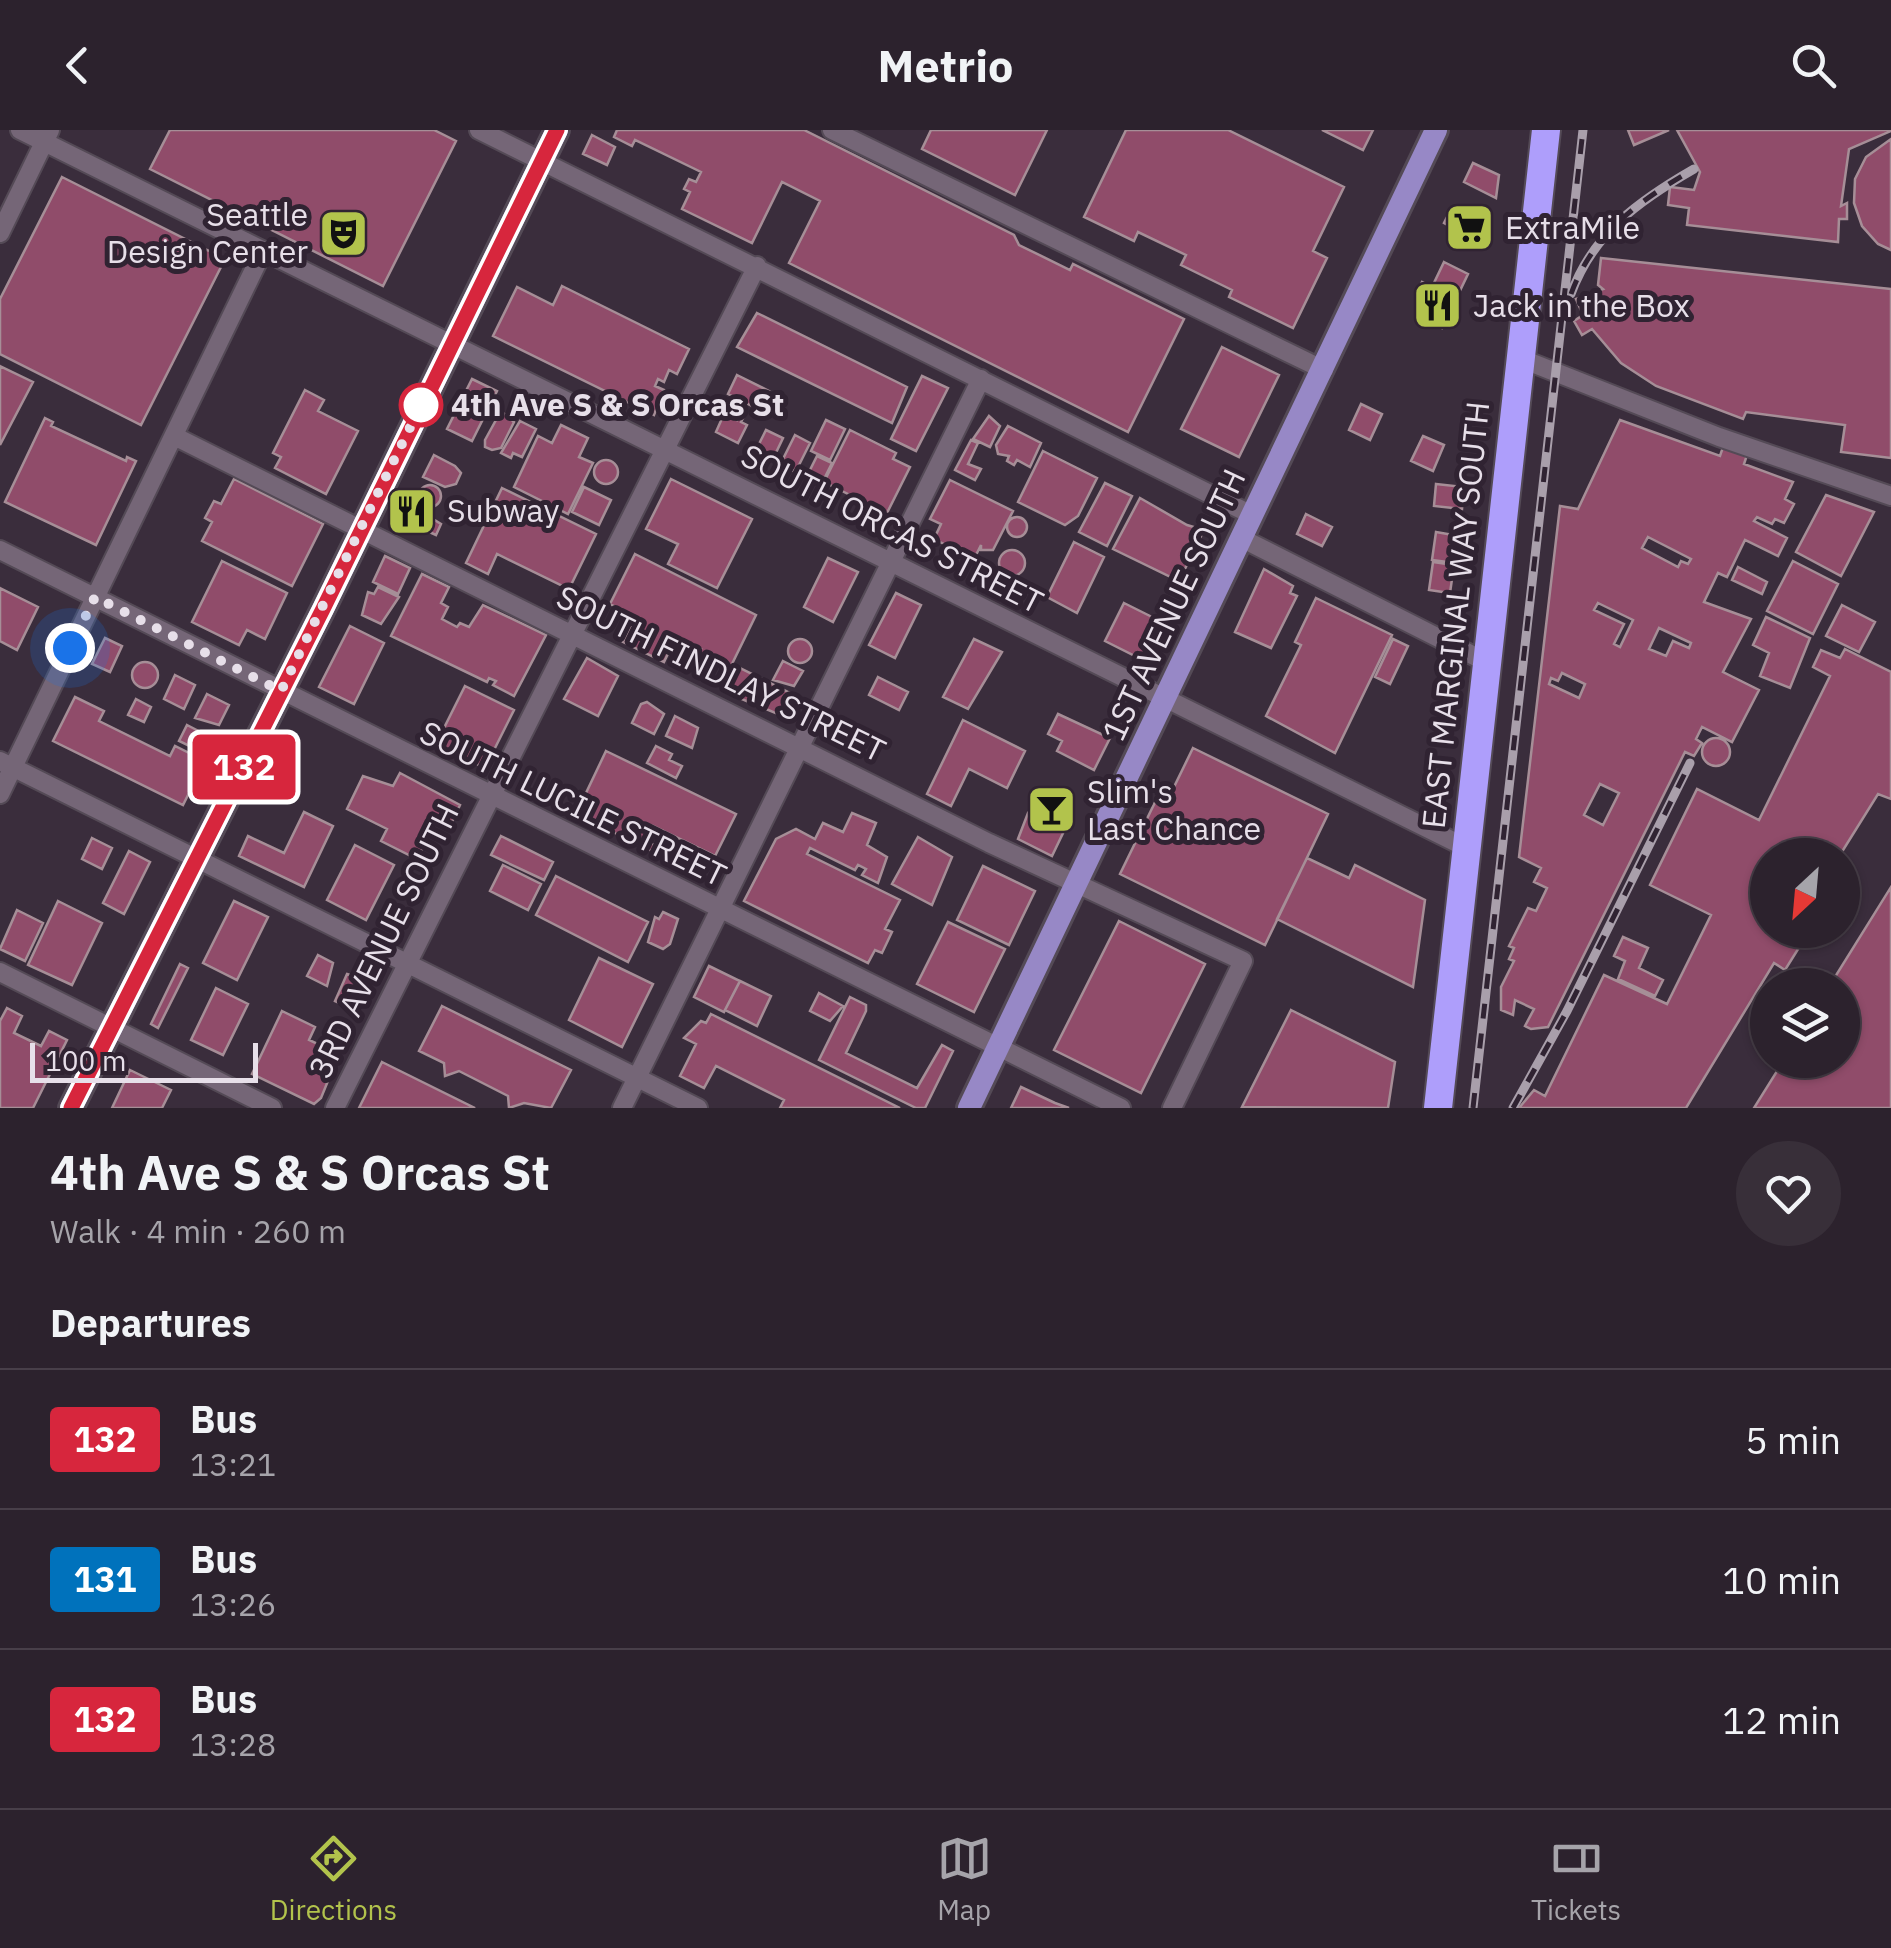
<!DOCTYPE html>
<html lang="en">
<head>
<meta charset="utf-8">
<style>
	body { margin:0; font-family:"IBM Plex Sans",sans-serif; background:#382f39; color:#f1f3f6; height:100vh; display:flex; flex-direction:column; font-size:38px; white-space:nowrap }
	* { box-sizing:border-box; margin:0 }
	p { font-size:32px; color:#a6a4aa }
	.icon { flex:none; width:55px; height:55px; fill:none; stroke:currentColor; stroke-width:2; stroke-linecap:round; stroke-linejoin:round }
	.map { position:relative; height:978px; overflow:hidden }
	.panel { display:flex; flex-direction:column; background:#2c222d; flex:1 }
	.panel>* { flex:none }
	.badge { padding:0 20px; border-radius:8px; font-size:35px; line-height:65px }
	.needle { width:65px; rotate:206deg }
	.fabs { position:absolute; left:1750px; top:708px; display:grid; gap:20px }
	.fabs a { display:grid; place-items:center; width:110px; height:110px; border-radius:50%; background:#2c222d; box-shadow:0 2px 8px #0004,0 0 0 2px #483f49; font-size:50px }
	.scale { position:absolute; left:30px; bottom:25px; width:228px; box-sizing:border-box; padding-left:10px; border:5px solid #e7dfe9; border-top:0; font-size:28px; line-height:35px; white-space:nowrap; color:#e7dfe9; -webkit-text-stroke:8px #302332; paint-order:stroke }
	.you { position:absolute; width:50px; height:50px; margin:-25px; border:8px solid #fff; border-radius:50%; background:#1a73e8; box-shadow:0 0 0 15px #1a73e833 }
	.map>.badge { position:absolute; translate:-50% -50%; box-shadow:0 0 0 5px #fff }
	h2 { padding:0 50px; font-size:38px; line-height:90px }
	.round { display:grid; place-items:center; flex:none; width:105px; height:105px; border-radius:52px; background:#382f39 }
	.headline { display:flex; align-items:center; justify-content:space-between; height:170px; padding:0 50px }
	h1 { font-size:48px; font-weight:800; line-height:75px }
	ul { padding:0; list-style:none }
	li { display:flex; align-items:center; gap:30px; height:140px; padding:0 50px; border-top:2px solid #483f49 }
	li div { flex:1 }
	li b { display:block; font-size:38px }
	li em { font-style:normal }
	li .badge { min-width:110px; font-weight:700; text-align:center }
	header { display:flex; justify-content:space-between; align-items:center; height:130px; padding:0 50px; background:#2c222d; font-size:45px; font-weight:800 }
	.tab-bar { display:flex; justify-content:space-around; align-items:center; height:140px; border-top:2px solid #483f49; background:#2c222d; font-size:28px; color:#a6a4aa }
	.tab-bar a { display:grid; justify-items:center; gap:5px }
	.tab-bar .selected { color:#b2c34c }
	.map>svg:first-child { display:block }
	.building { fill:#904c6a; stroke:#a68e97; stroke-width:2.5; fill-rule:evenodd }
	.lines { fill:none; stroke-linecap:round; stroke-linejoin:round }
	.minor-casing { stroke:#544a56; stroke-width:22 }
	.major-casing { stroke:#544a56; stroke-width:28 }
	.highway-casing { stroke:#544a56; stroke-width:32 }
	.minor { stroke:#756677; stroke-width:18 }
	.major { stroke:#9788c6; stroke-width:22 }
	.highway { stroke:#ae9efb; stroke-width:28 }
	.rail-casing { stroke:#a99fab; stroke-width:9 }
	.rail { stroke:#302332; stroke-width:5; stroke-dasharray:15; stroke-linecap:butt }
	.line-casing { stroke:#fff; stroke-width:22 }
	.line { stroke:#d7263d; stroke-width:15 }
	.walk { stroke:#e7dfe9; stroke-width:10; stroke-dasharray:0 18 }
	.stop-dot { fill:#fff; stroke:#d7263d; stroke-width:5 }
	.labels { text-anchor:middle; stroke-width:10; stroke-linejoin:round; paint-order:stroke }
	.poi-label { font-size:32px; fill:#e7dfe9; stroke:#302332; text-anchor:start }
	.stop-label { font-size:32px; font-weight:bold; fill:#e7dfe9; stroke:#302332; text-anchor:start }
	.street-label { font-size:32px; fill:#e7dfe9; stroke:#302332 }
</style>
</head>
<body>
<header><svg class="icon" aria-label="back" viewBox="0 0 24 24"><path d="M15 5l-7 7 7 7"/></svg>Metrio<svg class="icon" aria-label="search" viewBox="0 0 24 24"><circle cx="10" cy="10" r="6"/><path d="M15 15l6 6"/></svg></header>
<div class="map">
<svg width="1891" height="978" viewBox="0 0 1891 978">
	<rect width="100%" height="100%" fill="#3a2d3c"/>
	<path class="building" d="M170,0H434L456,11L383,156L150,39Z
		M617,0H804L1014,105L1019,115L1070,140L1073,134L1184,189L1128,302L789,133L820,71L782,52L752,113L682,79L690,62L684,59L689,49L696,52L701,42L635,10L632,16L614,7Z
		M931,0H1047L1015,65L922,19Z
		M1126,0H1228L1344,57L1313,121L1327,128L1293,198L1229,167L1232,160L1181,135L1186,125L1138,102L1134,111L1084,87Z
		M1322,0H1373L1363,20Z
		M1628,0H1669L1634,15Z
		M1677,0H1891V1L1849,19L1841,76L1847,73V89H1839L1838,112L1687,95L1689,78L1668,75L1670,57L1694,60L1700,42Z
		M592,5L615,17L607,35L583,24Z
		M1891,9V120L1878,114L1862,96L1854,73L1855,49L1866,27Z
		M1473,33L1499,45L1496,68L1464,52Z
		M62,47L225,129L141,295L0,224V169Z
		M1459,81L1490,96L1482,114L1444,93L1447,87L1454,91Z
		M1601,128L1891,159V328L1841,322L1845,295L1746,282L1743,289L1656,256L1621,233L1592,199L1582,205L1574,191L1583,185L1576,169L1603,159L1598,155Z
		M1444,132L1468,144L1442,198L1417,187L1427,165L1418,160L1422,152L1432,157Z
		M562,156L689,219L677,244L669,240L664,252L658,249L655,256L664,260L654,285L493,206L517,157L553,175Z
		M757,183L907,257L892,293L737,217Z
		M1222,217L1279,245L1239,327L1181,299Z
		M0,236L33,252L0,315Z
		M737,245L769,261L760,280L728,264Z
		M922,246L948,258L916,321L891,309Z
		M472,249L497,261L472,311L447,299Z
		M305,260L324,270L318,281L358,301L326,364L275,338L281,327L273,323Z
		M1361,274L1382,284L1370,310L1349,300Z
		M501,281L514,292L501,318L492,320L485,317V310Z
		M724,284L737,290L740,284L744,286L741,292L747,295L738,313L716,302Z
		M989,286L1000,296L990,317L973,309Z
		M45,288L53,292L51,296L126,331L127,327L136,331L96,415L5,372Z
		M826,290L845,299L830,330L811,321Z
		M1620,290L1720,326L1723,317L1747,325L1744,334L1793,352L1785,369L1794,374L1784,393L1775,389L1772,394L1757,387L1754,391L1787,408L1778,426L1745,410L1727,447L1718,443L1704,472L1751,489L1723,542L1759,560L1732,612L1702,597L1696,609L1702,613L1694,626L1685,622L1548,897L1531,899L1525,896L1534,879L1515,870L1513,885L1501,880V857L1514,831L1509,829L1514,818L1509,816L1528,778L1536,781L1547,758L1534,752L1541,738L1519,727L1560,376L1578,379ZM1648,407L1691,429L1688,434L1681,431L1678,437L1642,418ZM1598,473L1633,490L1620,517L1614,514L1624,494L1594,480ZM1659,498L1691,513L1689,518L1673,511L1666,526L1649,519ZM1562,543L1585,554L1579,568L1549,554L1551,548L1558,551ZM1600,654L1619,663L1603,695L1584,685Z
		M520,291L536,299L522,327L513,323L511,328L501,323Z
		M561,295L588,308L579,327L593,333L568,384L514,357L538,306L552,313Z
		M1008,296L1041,313L1030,337L1017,330L1014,335L1007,331L1009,326L998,324L996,315Z
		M766,300L783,308L772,331L755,322Z
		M850,300L896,323L893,329L910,337L878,401L861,392L870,375L824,352Z
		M795,305L810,313L797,339L792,341L780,335Z
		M1423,306L1444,315L1433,341L1411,331Z
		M971,310L978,313L968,334L981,339L975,350L955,340Z
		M1043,321L1097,348L1078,386L1065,395L1018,372Z
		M434,325L455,336L461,343L456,354L445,357L423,347Z
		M817,326L832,333L821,355L806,348Z
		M594 342a12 12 0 1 1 24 0a12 12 0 1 1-24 0Z
		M234,349L323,394L292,456L202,411L212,392L205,388L214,371L221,374Z
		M671,349L752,389L717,458L668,434L678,414L646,399Z
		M950,350L1013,381L993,420H981V415L974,429L934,409L941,394L930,389Z
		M1105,353L1132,366L1107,416L1079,402Z
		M1436,354L1464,357L1462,379L1434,376Z
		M419 366a11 11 0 1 1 22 0a11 11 0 1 1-22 0Z
		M584,357L611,370L599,395L572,382Z
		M502,358L596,404L569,459L497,424L488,444L466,433Z
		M1826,365L1874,382L1841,446L1796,422Z
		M1140,368L1187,395L1204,400L1179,451L1113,419Z
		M407,373L441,394L436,405L425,400L428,393L422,390L419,396L399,389Z
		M1306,384L1332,397L1322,416L1297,404Z
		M1007 397a10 10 0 1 1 20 0a10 10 0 1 1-20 0Z
		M1436,402L1459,406L1455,433L1432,430Z
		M1074,412L1104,427L1077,483L1047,467Z
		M999 433a13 13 0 1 1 26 0a13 13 0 1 1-26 0Z
		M635,424L756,485L732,534L796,566L785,587L732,565L722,556L729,542L697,526L701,519L676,507L664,532L623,512L635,487L610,474Z
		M385,426L410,438L398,464L373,452Z
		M828,428L858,442L833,492L804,477Z
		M222,431L287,463L265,509L247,500L239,515L192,492Z
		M1793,431L1838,454L1813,504L1767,481Z
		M1433,432L1454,435L1450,463L1429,460Z
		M1738,437L1767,452L1762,464L1732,450Z
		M1264,439L1293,456L1290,463L1297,466L1271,518L1235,502Z
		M422,444L449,457L441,473L448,477L442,489L457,497L460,493L469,497L483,475L546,505L514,566L493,555L496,551L489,548L487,552L391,506Z
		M378,457L399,467L381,494L362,485L368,462L374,464Z
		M0,458L38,477L17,520L0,511Z
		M896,463L921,475L895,528L869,515Z
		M1316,468L1392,505L1335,623L1266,586L1301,515L1295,512Z
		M1124,473L1164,493L1145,531L1105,511Z
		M1842,475L1875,492L1859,522L1826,506Z
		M1766,487L1810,508L1790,558L1760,546L1769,523L1753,515Z
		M350,496L384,513L354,574L319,557Z
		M105,508L122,516L110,542L92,534Z
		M974,509L1002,522L968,579L943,567Z
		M1393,509L1408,516L1390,554L1375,547Z
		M788 521a12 12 0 1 1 24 0a12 12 0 1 1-24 0Z
		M1845,519L1891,542V669L1878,664L1840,725H1768V800H1810L1785,840L1774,833L1686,978H1519L1534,960L1545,966L1604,845L1667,874L1711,785L1650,755L1697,659L1759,690L1830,546L1813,537L1821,520L1840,528Z
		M587,528L618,546L598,586L564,569Z
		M783,531L803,541L794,556L773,550Z
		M132 545a13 13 0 1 1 26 0a13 13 0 1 1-26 0Z
		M175,545L195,555L184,579L164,569Z
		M878,547L908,562L899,580L869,565Z
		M465,556L514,580L485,638L436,614Z
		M207,564L229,575L219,595L195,588Z
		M75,567L104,581L99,591L170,626L175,616L205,631L183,675L53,611Z
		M136,569L151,577L144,592L128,585Z
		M647,572L664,584L654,604L632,593L641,574Z
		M1058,584L1110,608L1094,640L1057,621L1062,611L1048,604Z
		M675,586L698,598L692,618L666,606Z
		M963,590L1025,621L1007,658L969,639L951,676L927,664Z
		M187,595L212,608L204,623L179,611Z
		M1702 622a14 14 0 1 1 28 0a14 14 0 1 1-28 0Z
		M656,616L672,624L669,630L682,636L676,648L647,633Z
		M1193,618L1328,684L1265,815L1120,744L1163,656L1172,661Z
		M606,621L736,684L715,726L653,696L646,711L654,715L652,721L576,684Z
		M400,643L460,675L450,696L437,690L417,729L381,711L387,699L347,679L363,646L393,656Z
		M1043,660L1073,676L1062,699L1031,683Z
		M304,682L333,696L304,757L239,726L248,706L284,723Z
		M852,683L876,693L867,715L887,727L878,753L862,745L866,739L858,735L855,740L810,718L807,724L900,770L885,799L892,802L882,823L875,820L868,833L744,771L776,709L796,699L815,709L823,693L843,702Z
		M1028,683L1064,701L1052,726L1018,709Z
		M501,706L553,732L544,750L491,725Z
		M918,707L952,727L932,775L892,754Z
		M92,708L112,718L102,739L82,729Z
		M355,715L394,735L366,790L327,770Z
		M129,721L150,732L124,784L103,773Z
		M1307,728L1349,748L1355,735L1425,770L1413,857L1277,789Z
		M503,735L541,754L528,780L490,761Z
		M983,736L1035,761L1009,815L957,790Z
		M556,746L648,792L628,832L536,785Z
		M1891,757V978H1754L1784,930H1842V855H1830Z
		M58,771L102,793L72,855L28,835Z
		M234,771L268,787L237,850L203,833Z
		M17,780L43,793L25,831L0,819Z
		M663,782L678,789L670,814L663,819L648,812L655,787L659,789Z
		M1119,791L1205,834L1141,963L1054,920Z
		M948,792L1005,819L974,882L917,854Z
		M1623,807L1648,818L1639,838L1663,850L1655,866L1618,849L1625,831L1614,826Z
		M318,825L333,833L327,856L307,846Z
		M599,828L653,854L622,917L569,890Z
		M180,834L188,838L158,898L151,894Z
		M709,836L740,851L724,882L694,867Z
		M347,844L363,849L353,871L347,869L344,875L335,871Z
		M740,851L771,866L757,896L725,880Z
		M216,858L248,874L223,925L191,910Z
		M819,863L843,876L830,891L810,881Z
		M850,867L866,875V881L846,923L917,958L942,915L953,921L925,978H916L819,930Z
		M442,876L571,940L551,978L524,973L509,978L508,966L459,941L445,946L444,933L419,921Z
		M7,878L22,886L14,903L41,916L49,901L67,910L33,978H0V891Z
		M1291,880L1395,932L1388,978L1242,977Z
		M282,881L315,897L309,910L339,924L321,968L314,974L252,944Z
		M711,884L900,978H780L784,970L716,936L704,958L680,946L696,914L684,908L701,891L706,893Z
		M382,932L475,978H359Z
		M130,940L171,960L162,978H112Z
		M1021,957L1055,973L1069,978H1011Z"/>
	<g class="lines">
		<defs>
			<path id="minor" d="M20,0L1467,718
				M479,0L1252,385
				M832,0L1324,240
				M0,103L50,0
				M1517,227L1719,307L1891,366
				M174,306L989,713L1243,831L1172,978
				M1241,408L1490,534
				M0,420L1121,978
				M0,631L698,978
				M0,664L263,121
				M0,842L272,978
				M335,978L757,136
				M622,978L981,249"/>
			<path id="major" d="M71,978L323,479L557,0
				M969,978L1436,0"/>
			<path id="highway" d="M1438,978L1546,0"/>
		</defs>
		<use href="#minor" class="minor-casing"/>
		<use href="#major" class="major-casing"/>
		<use href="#highway" class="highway-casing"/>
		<use href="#minor" class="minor"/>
		<use href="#major" class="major"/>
		<use href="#highway" class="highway"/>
		<defs>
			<path id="rail" d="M1571,164C1593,103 1640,70 1694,39
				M1473,978L1583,0
				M1513,978L1567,881L1690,633"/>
		</defs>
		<use href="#rail" class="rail-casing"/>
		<use href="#rail" class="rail"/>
	</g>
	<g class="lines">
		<defs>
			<path id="line" d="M71,978L323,479L557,0"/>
		</defs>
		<use href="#line" class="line-casing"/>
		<use href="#line" class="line"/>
		<path class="walk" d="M70,518L95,467L281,561L421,275"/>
	</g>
	<defs>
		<symbol id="supermarket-square" viewBox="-11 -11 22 22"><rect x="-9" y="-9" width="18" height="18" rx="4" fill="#b2c34c" stroke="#302332"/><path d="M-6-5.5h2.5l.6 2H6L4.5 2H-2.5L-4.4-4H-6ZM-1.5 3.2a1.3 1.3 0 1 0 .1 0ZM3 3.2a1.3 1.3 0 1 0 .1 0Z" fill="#111"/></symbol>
		<symbol id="theatre-square" viewBox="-11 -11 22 22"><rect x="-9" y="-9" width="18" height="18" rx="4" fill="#b2c34c" stroke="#302332"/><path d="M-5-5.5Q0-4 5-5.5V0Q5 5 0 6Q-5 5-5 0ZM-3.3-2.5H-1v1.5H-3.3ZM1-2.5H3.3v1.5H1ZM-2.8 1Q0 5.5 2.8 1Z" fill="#111"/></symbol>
		<symbol id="restaurant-square" viewBox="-11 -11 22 22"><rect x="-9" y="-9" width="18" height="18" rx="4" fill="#b2c34c" stroke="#302332"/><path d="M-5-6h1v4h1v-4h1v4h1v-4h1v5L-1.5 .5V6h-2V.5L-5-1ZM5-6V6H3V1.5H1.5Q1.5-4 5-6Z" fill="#111"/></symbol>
		<symbol id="bar-square" viewBox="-11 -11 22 22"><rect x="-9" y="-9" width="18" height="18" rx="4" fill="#b2c34c" stroke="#302332"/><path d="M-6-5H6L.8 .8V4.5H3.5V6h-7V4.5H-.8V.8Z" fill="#111"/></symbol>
	</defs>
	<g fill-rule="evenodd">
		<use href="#supermarket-square" x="1442" y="70" width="55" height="55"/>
		<use href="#theatre-square" x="316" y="76" width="55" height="55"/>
		<use href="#restaurant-square" x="1410" y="148" width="55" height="55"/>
		<use href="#restaurant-square" x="384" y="354" width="55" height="55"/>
		<use href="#bar-square" x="1024" y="652" width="55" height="55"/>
	</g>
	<circle class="stop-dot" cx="421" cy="275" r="20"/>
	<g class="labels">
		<g class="poi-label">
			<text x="308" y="96" text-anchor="end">Seattle<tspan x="308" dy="37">Design Center</tspan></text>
			<text x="1505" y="109">ExtraMile</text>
			<text x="1473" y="187">Jack in the Box</text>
			<text x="447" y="392">Subway</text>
			<text x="1087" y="673">Slim's<tspan x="1087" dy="37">Last Chance</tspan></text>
		</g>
		<g class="stop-label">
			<text x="451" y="286">4th Ave S &amp; S Orcas St</text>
		</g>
		<g class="street-label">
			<text transform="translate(892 399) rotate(27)" y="11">SOUTH ORCAS STREET</text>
			<text transform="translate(1174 475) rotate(-65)" y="11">1ST AVENUE SOUTH</text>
			<text transform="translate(1456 485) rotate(-84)" y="11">EAST MARGINAL WAY SOUTH</text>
			<text transform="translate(721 544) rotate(26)" y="11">SOUTH FINDLAY STREET</text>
			<text transform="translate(573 674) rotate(26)" y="11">SOUTH LUCILE STREET</text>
			<text transform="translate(384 811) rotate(-64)" y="11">3RD AVENUE SOUTH</text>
		</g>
	</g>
</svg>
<div class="fabs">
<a><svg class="needle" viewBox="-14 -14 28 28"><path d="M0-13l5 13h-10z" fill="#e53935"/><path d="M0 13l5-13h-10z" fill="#a6a4aa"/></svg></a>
<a><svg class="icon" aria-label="layers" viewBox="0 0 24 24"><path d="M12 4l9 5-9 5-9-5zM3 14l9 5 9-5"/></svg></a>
</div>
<div class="scale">100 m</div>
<div class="you" style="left:70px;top:518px"></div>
<b class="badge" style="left:244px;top:637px;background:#d7263d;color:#fff">132</b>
</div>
<section class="panel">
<div class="headline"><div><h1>4th Ave S &amp; S Orcas St</h1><p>Walk · 4 min · 260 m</p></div><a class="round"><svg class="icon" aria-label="heart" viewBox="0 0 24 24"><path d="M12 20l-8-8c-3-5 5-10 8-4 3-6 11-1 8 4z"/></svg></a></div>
<h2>Departures</h2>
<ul>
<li><span class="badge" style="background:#d7263d;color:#fff">132</span><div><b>Bus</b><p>13:21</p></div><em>5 min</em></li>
<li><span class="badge" style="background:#0072bc;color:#fff">131</span><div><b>Bus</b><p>13:26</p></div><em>10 min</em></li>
<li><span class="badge" style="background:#d7263d;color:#fff">132</span><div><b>Bus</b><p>13:28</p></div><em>12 min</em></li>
</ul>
</section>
<nav class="tab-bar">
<a class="selected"><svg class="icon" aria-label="directions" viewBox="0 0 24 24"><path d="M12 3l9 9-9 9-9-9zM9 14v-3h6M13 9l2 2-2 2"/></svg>Directions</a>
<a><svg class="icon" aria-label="map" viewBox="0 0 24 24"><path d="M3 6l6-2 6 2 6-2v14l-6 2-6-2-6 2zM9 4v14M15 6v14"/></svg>Map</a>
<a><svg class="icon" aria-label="tickets" viewBox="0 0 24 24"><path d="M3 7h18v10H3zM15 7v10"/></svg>Tickets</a>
</nav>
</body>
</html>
